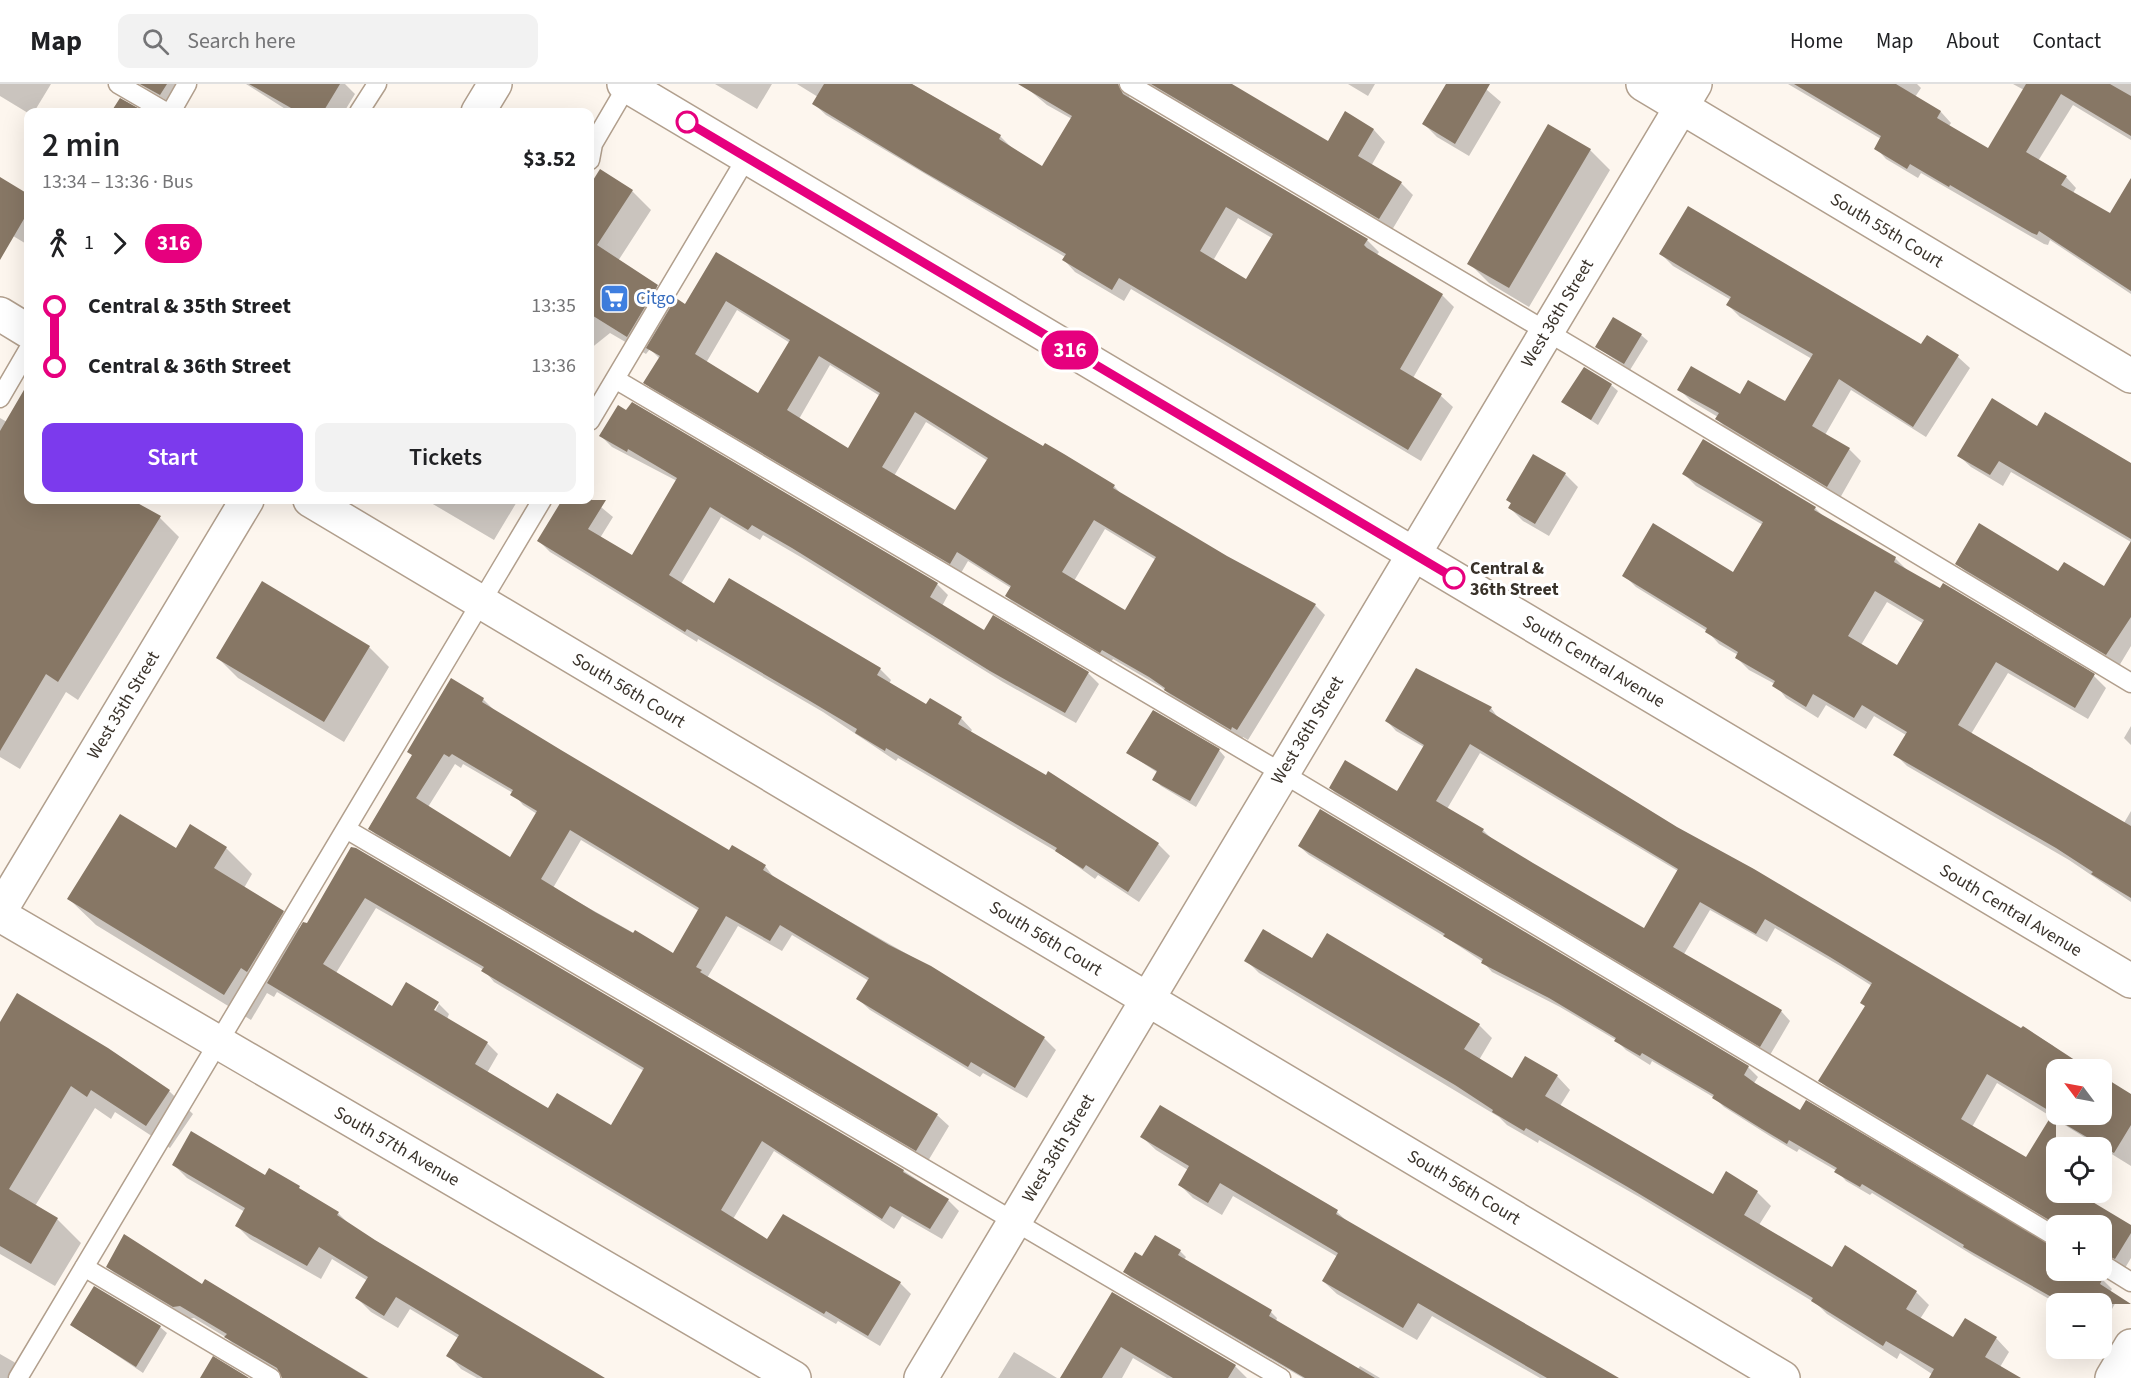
<!DOCTYPE html>
<html lang="en">
<head>
<meta charset="utf-8">
<style>
	body { margin:0; font-family:"Source Sans 3",sans-serif; background:#f2f2f2; color:#202124; height:100vh; display:flex; flex-direction:column; font-size:22px; white-space:nowrap }
	* { box-sizing:border-box; margin:0 }
	p { font-size:20px; color:#757577 }
	.icon { flex:none; width:33px; height:33px; fill:none; stroke:currentColor; stroke-width:2; stroke-linecap:round; stroke-linejoin:round }
	.map { position:relative; flex:1; overflow:hidden }
	.side { position:absolute; left:24px; top:24px; width:570px; height:396px; display:flex; flex-direction:column; background:#fff; border-radius:12px; box-shadow:0 6px 24px #0002 }
	.side>* { flex:none }
	.badge { padding:0 12px; border-radius:20px; font-size:21px; line-height:39px }
	.needle { width:39px; rotate:302deg }
	.buttons { position:absolute; left:2046px; top:975px; display:grid; gap:12px }
	.buttons a { display:grid; place-items:center; width:66px; height:66px; border-radius:12px; background:#fff; box-shadow:0 6px 24px #0002; font-size:30px }
	.map>.badge { position:absolute; translate:-50% -50%; box-shadow:0 0 0 3px #fff }
	.legs { display:flex; align-items:center; gap:9px; height:66px; padding:0 18px; font-size:20px }
	.legs p { margin-inline-start:auto }
	.head { display:flex; align-items:center; justify-content:space-between; height:102px; padding:0 18px }
	h1 { font-size:33px; font-weight:600; line-height:45px }
	.action { display:flex; gap:12px; margin-top:auto; padding:12px 18px }
	.action a { flex:1; height:69px; border-radius:12px; background:#7c3aed; color:#fff; font-size:24px; font-weight:600; line-height:69px; text-align:center }
	.action a+a { background:#f2f2f2; color:#202124 }
	ul { padding:0 18px; list-style:none }
	li { display:flex; align-items:center; gap:21px; height:60px; font-size:22px }
	li i { display:grid; place-items:center; width:9px; height:100%; margin:0 8px; background:currentColor }
	li i::after { content:''; width:15px; height:15px; margin:-8px; border:4px solid; border-radius:50%; background:#fff }
	li p { margin-inline-start:auto }
	li:first-child i { background:linear-gradient(#0000 50%,currentColor 0) }
	li:last-child i { background:linear-gradient(currentColor 50%,#0000 0) }
	header { display:flex; align-items:center; gap:36px; box-sizing:border-box; height:84px; padding:0 30px; background:#fff; border-bottom:2px solid #e0e0e0 }
	header strong { font-size:28px }
	nav { display:flex; gap:33px; margin-inline-start:auto; font-size:21px }
	.search { width:420px; height:54px; background:#f2f2f2; display:flex; align-items:center; gap:15px; box-sizing:border-box; padding:0 21px; border-radius:12px; color:#757577; font-size:22px }
	.map>svg:first-child { display:block }
	.shadow { fill:#0003; fill-rule:evenodd }
	.building { fill:#877765; fill-rule:evenodd }
	.lines { fill:none; stroke-linecap:round; stroke-linejoin:round }
	.lane-casing { stroke:#b19f8d; stroke-width:21 }
	.street-casing { stroke:#b19f8d; stroke-width:36 }
	.secondary-casing { stroke:#b19f8d; stroke-width:36 }
	.lane { stroke:#fff; stroke-width:18 }
	.street { stroke:#fff; stroke-width:33 }
	.secondary { stroke:#fff; stroke-width:33 }
	.line-1-casing { stroke:#fff; stroke-width:14 }
	.line-1 { stroke:#e6007e; stroke-width:9 }
	.stop-1-dot { fill:#fff; stroke:#e6007e; stroke-width:3 }
	.labels { text-anchor:middle; stroke-width:6; stroke-linejoin:round; paint-order:stroke }
	.street-label { font-size:18px; fill:#39322a; stroke:#fff }
	.shop-label { font-size:18px; fill:#366cbe; stroke:#fff; text-anchor:start }
	.stop-label { font-size:18px; font-weight:bold; fill:#39322a; stroke:#fff; text-anchor:start }
</style>
</head>
<body>
<header>
<strong>Map</strong>
<div class="search"><svg class="icon" aria-label="search" viewBox="0 0 24 24"><circle cx="10" cy="10" r="6"/><path d="M15 15l6 6"/></svg>Search here</div>
<nav><a>Home</a><a>Map</a><a>About</a><a>Contact</a></nav>
</header>
<div class="map">
<svg width="2131" height="1294" viewBox="0 0 2131 1294">
	<rect width="100%" height="100%" fill="#fdf6ee"/>
	<path class="shadow" d="M0,0H51L34,28L28,29L0,12Z
		M139,0H176L166,16Z
		M246,0H345L355,10L344,28H290Z
		M715,0H772L757,25Z
		M797,0H912L1000,52L1012,64L1043,84L1072,35L1047,21L1022,0H1229L1328,59L1345,29L1374,46L1385,58L1371,82L1401,99L1413,111L1392,146L1135,2L1129,13L1367,156L1379,168L1376,172L1442,211L1454,223L1413,294L1441,312L1453,323L1421,377L1131,205L1124,217L1075,188L1064,176L1065,173L826,31L814,20L818,13ZM1238,134L1272,154L1246,197L1214,175Z
		M1348,0H1375L1368,12Z
		M1448,0H1480L1501,18L1469,72L1437,53L1424,40Z
		M1788,0H1917L1921,4L1915,13L1941,28L1951,39L1949,42L1989,66L2024,6L2013,0H2131V56L2073,21L2038,77L2066,93L2076,104L2073,109L2110,131L2131,123V210L2050,156L2048,161L2044,160L1921,89L1918,94L1886,75L1876,64L1881,55Z
		M1590,66L1610,86L1529,223L1489,199L1469,179Z
		M600,87L632,107L651,126L618,177L657,203L674,220L686,222L716,170L994,335L1114,402L1123,412L1227,473L1315,521L1325,531L1248,656L1243,653L1242,655L1177,617L1161,603L1113,575L1111,578L1017,522L1006,512L1011,504L968,477L961,489L656,309L645,299L660,275L650,265L646,270L610,249L590,265V104ZM737,226L790,259L759,311L706,279ZM830,281L880,312L848,366L799,335ZM926,338L988,377L956,428L894,392ZM1105,445L1156,476L1126,528L1074,497Z
		M0,95L28,112V161L0,144Z
		M1661,170L1921,262L1927,253L1958,273L1970,284L1926,353L1851,306L1825,351L1849,365L1861,377L1840,414L1729,347L1717,335L1718,333L1691,317L1679,305L1785,319L1812,275L1740,233L1728,221L1731,216L1673,182Z
		M1641,251L1648,257L1630,286L1597,263Z
		M1611,301L1618,307L1598,341L1563,318Z
		M23,311L28,314V416H129L160,434L179,453L78,616L66,608L20,685L0,673V334L7,338Z
		M2038,344L2131,382V458L2011,388L2003,402L1971,383L1959,372Z
		M601,352L937,500L948,511L942,522L985,548L1088,589L1099,600L1076,639L1003,598L804,475L763,451L760,456L721,433L681,500L715,521L880,585L891,596L889,600L927,622L931,616L961,634L972,646L970,649L1046,693L1049,689L1158,760L1170,772L1139,818L1098,791L1095,795L1059,769L898,674L896,677L823,628L698,555L697,558L550,468L539,457L564,416L590,414L613,433L600,454L633,473L677,397L612,363Z
		M1565,390L1578,403L1549,452L1523,437L1510,424L1512,420L1508,416Z
		M1684,390L1815,424L1825,434L1896,475L1908,487L1940,506L1944,501L2094,592L2106,604L2088,635L2008,589L1971,650L2124,739L2131,727V818L2069,776L1907,682L1895,670L1906,651L1874,632L1866,645L1826,621L1818,634L1786,614L1775,600L1749,586L1737,574L1738,571L1719,560L1707,547L1636,503L1624,491L1733,490L1763,441L1696,402ZM1887,518L1924,540L1898,583L1861,561Z
		M426,416H518L494,456Z
		M2131,460V562L2119,582L1969,491L1957,479L2059,489L2105,504Z
		M369,563L389,583L344,658L238,594L218,574Z
		M451,596L483,615L495,627L729,768L765,782L775,795L930,883L1044,954L1056,966L1027,1014L983,989L980,993L870,926L858,915L869,897L792,851L782,867L738,842L707,894L937,1031L949,1042L928,1077L381,756L369,744L413,672ZM455,680L461,684L463,680L513,709L523,721L537,730L510,775L428,723ZM581,756L699,827L673,871L553,804Z
		M1491,624L1499,635L1676,744L2022,946L2023,944L2052,961L2062,970L2056,986V1030H2102V994L2131,1011V1082L1997,999L1972,1043L2056,1099V1108L2131,1143V1174L2125,1184L2112,1178L2102,1184V1142L2056,1143L1830,1007L1820,997L1866,923L1872,902L1842,883L1775,844L1767,858L1710,826L1684,870L1781,927L1790,937L1770,971L1340,713L1330,704L1398,709L1424,663L1396,647L1387,637ZM1480,669L1678,787L1644,846L1493,756L1483,746L1447,725Z
		M2131,642V661L2124,654Z
		M1219,666L1225,673L1196,723L1161,702L1154,695L1158,689L1128,669Z
		M1299,762L1748,983L1758,993L1754,999L1801,1028L2050,1164H2056V1186H2101L2102,1195L2112,1205L2110,1208L2117,1216L2102,1243V1220H2058L1974,1172L1872,1109L1870,1111L1846,1097L1837,1087L1799,1065L1797,1068L1773,1054L1724,1023L1715,1014L1652,977L1650,981L1626,966L1616,956L1560,923L1492,888L1483,878L1447,854L1309,771Z
		M226,764L252,790L244,804L283,828L301,846L307,841L355,765L904,1087L948,1116L959,1127L942,1155L902,1132L894,1145L774,1067L733,1135L768,1157L900,1199L911,1210L880,1262L838,1237L836,1240L753,1192L277,908L274,913L267,909L251,936L96,841L69,815L177,766ZM376,824L484,886L494,898L644,987L611,1043L548,1026L487,989L498,970L487,959L447,935L449,930L439,920L432,933L429,932L436,920H439L406,900L392,924L336,889Z
		M1246,876H1312L1479,941L1492,954L1479,976L1512,996L1557,992L1570,1006L1560,1022L1713,1112L1726,1090L1757,1108L1771,1122L1759,1141L1832,1185L1916,1208L1929,1221L1920,1235L1953,1256L1996,1254L2009,1268L2000,1283L2018,1294H1938L1900,1269L1897,1275L1827,1230L1817,1220L1641,1114L1539,1056L1538,1059L1507,1041L1499,1033L1259,889Z
		M0,940L169,1007L193,1030L170,1064L115,1028L111,1035L95,1024L35,1122L57,1135L81,1159L55,1202L0,1170Z
		M1160,1023L1337,1128L1350,1140L1402,1171L1617,1294H1540L1432,1232L1417,1256L1337,1210L1323,1197L1338,1173L1233,1112L1222,1131L1193,1114L1180,1101L1188,1086L1156,1066L1142,1053Z
		M173,1080L265,1093L269,1086L338,1129L351,1142L602,1294H477L461,1285L448,1271L458,1254L410,1225L398,1244L371,1228L357,1214L368,1197L332,1175L321,1195L250,1155L237,1142L245,1128L187,1094Z
		M1180,1167L1186,1173L1184,1176L1271,1228L1277,1234L1276,1237L1358,1285L1360,1282L1380,1294H1303L1131,1194L1125,1188L1142,1174Z
		M108,1183L203,1202L206,1197L369,1294H282L239,1266L227,1254L194,1234L187,1235L121,1196Z
		M1112,1210L1235,1282L1247,1294H1167L1133,1274L1122,1294H1062Z
		M72,1241L160,1243L167,1249L143,1289Z
		M1014,1268L1057,1294H998Z
		M0,1270L14,1278L27,1291L26,1294H0Z"/>
	<path class="building" d="M140,0H167L160,11Z
		M249,0H340L323,28H298Z
		M824,0H912L1001,51L999,55L1042,82L1072,32L1018,0H1118L1123,10L1368,155L1364,161L1367,164L1443,210L1400,285L1442,310L1408,366L1119,194L1112,206L1062,176L1066,170L924,88L812,20ZM1226,123L1273,150L1246,195L1200,167Z
		M1151,0H1232L1328,57L1345,27L1374,45L1358,72L1402,98L1379,135Z
		M1446,0H1490L1455,60L1422,40Z
		M1794,0H1896L1941,27L1937,34L1988,64L2026,0H2110L2131,12V52L2061,10L2026,68L2067,92L2061,101L2110,129L2131,94V207L2039,147L2037,151L2032,149L1950,101L1949,103L1910,80L1907,85L1874,65L1881,52Z
		M120,14L145,28H111Z
		M1548,40L1591,65L1509,204L1467,180Z
		M600,85L633,106L597,161L658,201L627,253L590,230V101Z
		M0,93L28,110V128L0,176Z
		M1688,122L1921,260L1927,251L1959,271L1913,343L1839,295L1812,342L1850,364L1827,403L1715,335L1719,329L1677,306L1691,282L1740,310L1748,296L1785,317L1813,270L1726,221L1731,213L1659,170Z
		M716,168L995,334L1043,362L1045,359L1064,370L1115,401L1113,404L1227,472L1316,520L1237,646L1232,643L1231,646L1164,606L1165,604L1149,593L1102,566L1100,569L1005,512L1011,502L957,468L950,480L643,299L660,272L646,264L676,214L685,220ZM726,217L790,256L758,309L695,270ZM819,272L880,309L848,364L787,326ZM915,328L988,374L955,426L882,383ZM1094,436L1156,473L1125,526L1062,488Z
		M1613,233L1642,250L1624,280L1595,263Z
		M1584,283L1612,300L1591,336L1561,318Z
		M28,299V416H132L161,432L58,598L46,590L0,667V347Z
		M1992,314L2037,342L2045,328L2131,379V455L1999,377L1990,391L1957,372Z
		M632,318L938,499L930,513L984,546L993,531L1089,588L1065,629L990,587L792,464L752,441L748,446L710,423L669,491L714,519L729,494L881,584L877,591L926,620L930,614L962,633L958,640L1046,691L1048,687L1159,759L1128,808L1086,781L1083,785L1055,767L1057,764L886,664L885,667L855,649L857,645L810,617L687,545L685,548L537,457L562,416H606L588,445L632,471L677,394L628,365L627,368L599,352L618,321L626,326Z
		M1703,355L1816,423L1814,426L1896,473L1894,478L1940,504L1943,499L2095,590L2075,624L1996,578L1958,641L2131,742V814L2091,790L2093,788L2056,764L1893,671L1907,648L1862,621L1854,634L1813,610L1806,623L1772,602L1775,597L1735,574L1738,568L1705,548L1707,544L1622,492L1653,439L1733,488L1763,438L1682,390ZM1875,507L1924,536L1897,581L1848,552Z
		M1533,370L1566,389L1535,440L1508,424L1511,419L1506,416Z
		M1979,439L2058,487L2064,478L2104,502L2131,457V533L2106,571L1955,480Z
		M262,497L370,562L324,638L216,574Z
		M1416,584L1492,623L1489,627L1677,743L1754,785L2021,944L2023,942L2090,986H2056V1030H2102V992L2131,1010V1041L2114,1069L2056,1035V1108H2076L2131,1141V1149L2115,1175L2102,1169V1142H2059L1818,997L1865,922L1860,919L1872,899L1830,873L1765,835L1756,850L1700,818L1673,863L1782,926L1760,963L1329,704L1345,676L1397,707L1424,661L1385,637ZM1470,660L1678,785L1644,844L1533,779L1482,748L1484,745L1436,717ZM1987,990L2053,1029L2026,1073L1961,1035Z
		M451,594L484,614L482,618L561,666L729,766L732,761L766,781L763,786L889,861L931,882L1045,953L1015,1004L971,978L968,983L856,915L869,894L780,841L770,857L726,832L696,883L702,886L700,888L938,1030L916,1067L368,745L412,671L407,668ZM444,670L449,673L452,670L513,706L510,711L537,727L510,773L416,714ZM570,746L699,824L673,869L635,846L633,849L595,828L541,795Z
		M1153,626L1220,665L1190,717L1152,696L1157,687L1126,669Z
		M1320,725L1749,982L1744,991L1755,999L1800,1026L1806,1016L2056,1164V1186H2093L2103,1194L2100,1200L2131,1220H2064L1963,1163L1964,1161L1862,1100L1860,1103L1834,1088L1837,1084L1789,1056L1787,1060L1762,1045L1712,1014L1714,1011L1642,969L1640,972L1614,957L1616,954L1549,914L1481,879L1483,875L1443,852L1445,850L1298,762Z
		M120,730L176,764L190,740L227,763L214,784L284,827L247,888L241,884L224,911L67,815Z
		M351,763L356,764L904,1086L903,1088L949,1115L930,1145L890,1122L882,1135L762,1057L721,1126L767,1155L783,1130L901,1198L868,1252L826,1227L824,1230L740,1181L267,899L303,838L307,839ZM365,814L484,883L481,887L644,984L611,1041L557,1009L548,1024L475,980L488,958L434,926L439,918L406,898L392,922L323,880Z
		M1263,845L1312,874L1327,849L1480,940L1464,965L1512,994L1525,972L1558,991L1545,1012L1713,1110L1726,1087L1758,1107L1744,1131L1832,1183L1845,1161L1917,1207L1906,1225L1953,1253L1965,1234L1997,1253L1985,1273L2021,1294H1929L1934,1285L1886,1257L1883,1262L1811,1217L1813,1214L1626,1102L1526,1044L1524,1047L1492,1028L1493,1026L1455,1001L1244,877Z
		M17,909L108,964L170,1006L146,1042L91,1006L87,1013L71,1002L9,1105L58,1134L31,1180L0,1162V938Z
		M1160,1021L1338,1126L1336,1130L1619,1294H1547L1418,1219L1403,1244L1322,1197L1338,1169L1220,1099L1208,1119L1178,1101L1189,1082L1140,1053Z
		M191,1047L265,1091L269,1084L300,1102L299,1104L339,1128L337,1131L375,1156L605,1294H483L446,1272L459,1251L396,1213L384,1232L355,1214L368,1193L319,1163L307,1182L235,1142L245,1124L172,1081Z
		M124,1150L202,1200L205,1195L368,1294H282L277,1284L224,1253L227,1250L180,1222L173,1223L106,1183Z
		M1155,1151L1181,1166L1178,1171L1272,1226L1269,1232L1375,1294H1305L1123,1188L1135,1168L1142,1172Z
		M94,1202L161,1242L136,1283L70,1241Z
		M1112,1208L1236,1281L1228,1294H1173L1121,1263L1102,1294H1060Z
		M213,1272L249,1294H200Z"/>
	<g class="lines">
		<defs>
			<path id="lane" d="M118,0L166,28
				M1129,0L1583,269L2131,599
				M171,28L187,0
				M359,28L377,0
				M590,76L593,60L627,2
				M615,295L1282,689L2056,1153
				M0,314L28,266
				M590,337L747,73
				M346,745L1281,1294
				M2102,1180L2131,1198
				M84,1183L271,1294
				M18,1294L542,416"/>
			<path id="street" d="M1643,0L2131,292
				M0,230L28,247
				M310,416L1783,1294
				M0,831L794,1294
				M921,1294L1695,0
				M2112,1294L2131,1262"/>
			<path id="secondary" d="M624,0L2131,897
				M478,28L495,0
				M0,827L247,416"/>
		</defs>
		<use href="#lane" class="lane-casing"/>
		<use href="#street" class="street-casing"/>
		<use href="#secondary" class="secondary-casing"/>
		<use href="#lane" class="lane"/>
		<use href="#street" class="street"/>
		<use href="#secondary" class="secondary"/>
	</g>
	<g class="lines">
		<defs>
			<path id="line-1" d="M687,38L1454,494"/>
		</defs>
		<use href="#line-1" class="line-1-casing"/>
		<use href="#line-1" class="line-1"/>
	</g>
	<defs>
		<symbol id="supermarket-square" viewBox="-11 -11 22 22"><rect x="-9" y="-9" width="18" height="18" rx="4" fill="#3f7fe0" stroke="#fff"/><path d="M-6-5.5h2.5l.6 2H6L4.5 2H-2.5L-4.4-4H-6ZM-1.5 3.2a1.3 1.3 0 1 0 .1 0ZM3 3.2a1.3 1.3 0 1 0 .1 0Z" fill="#fff"/></symbol>
	</defs>
	<g fill-rule="evenodd">
		<use href="#supermarket-square" x="598" y="198" width="33" height="33"/>
	</g>
	<g class="stop-1-dot">
		<circle cx="687" cy="38" r="10"/>
		<circle cx="1454" cy="494" r="10"/>
	</g>
	<g class="labels">
		<g class="street-label">
			<text transform="translate(1887 146) rotate(31)" y="6">South 55th Court</text>
			<text transform="translate(1557 229) rotate(-59)" y="6">West 36th Street</text>
			<text transform="translate(1594 577) rotate(31)" y="6">South Central Avenue</text>
			<text transform="translate(629 606) rotate(31)" y="6">South 56th Court</text>
			<text transform="translate(123 621) rotate(-59)" y="6">West 35th Street</text>
			<text transform="translate(1307 646) rotate(-59)" y="6">West 36th Street</text>
			<text transform="translate(2011 826) rotate(31)" y="6">South Central Avenue</text>
			<text transform="translate(1046 854) rotate(31)" y="6">South 56th Court</text>
			<text transform="translate(397 1062) rotate(30)" y="6">South 57th Avenue</text>
			<text transform="translate(1058 1064) rotate(-59)" y="6">West 36th Street</text>
			<text transform="translate(1464 1103) rotate(31)" y="6">South 56th Court</text>
		</g>
		<g class="shop-label">
			<text x="636" y="220">Citgo</text>
		</g>
		<g class="stop-label">
			<text x="1470" y="490">Central &amp;<tspan x="1470" dy="21">36th Street</tspan></text>
		</g>
	</g>
</svg>
<div class="buttons">
<a><svg class="needle" viewBox="-14 -14 28 28"><path d="M0-13l5 13h-10z" fill="#e53935"/><path d="M0 13l5-13h-10z" fill="#757577"/></svg></a>
<a><svg class="icon" aria-label="locate" viewBox="0 0 24 24"><circle cx="12" cy="12" r="6"/><path d="M12 2v4M12 18v4M2 12h4M18 12h4"/></svg></a>
<a>+</a>
<a>−</a>
</div>
<b class="badge" style="left:1070px;top:266px;background:#e6007e;color:#fff">316</b>
<section class="side">
<div class="head"><div><h1>2 min</h1><p>13:34 – 13:36 · Bus</p></div><b>$3.52</b></div>
<div class="legs"><svg class="icon" aria-label="walk" viewBox="0 0 24 24"><circle cx="13" cy="4" r="2"/><path d="M13 8l-2 6 4 7M11 14l-3 7M7 12l3-4h3l4 4"/></svg>1<svg class="icon" aria-label="forward" viewBox="0 0 24 24"><path d="M9 5l7 7-7 7"/></svg><b class="badge" style="background:#e6007e;color:#fff">316</b></div>
<ul>
<li><i style="color:#e6007e"></i><b>Central &amp; 35th Street</b><p>13:35</p></li>
<li><i style="color:#e6007e"></i><b>Central &amp; 36th Street</b><p>13:36</p></li>
</ul>
<div class="action"><a>Start</a><a>Tickets</a></div>
</section>
</div>
</body>
</html>
